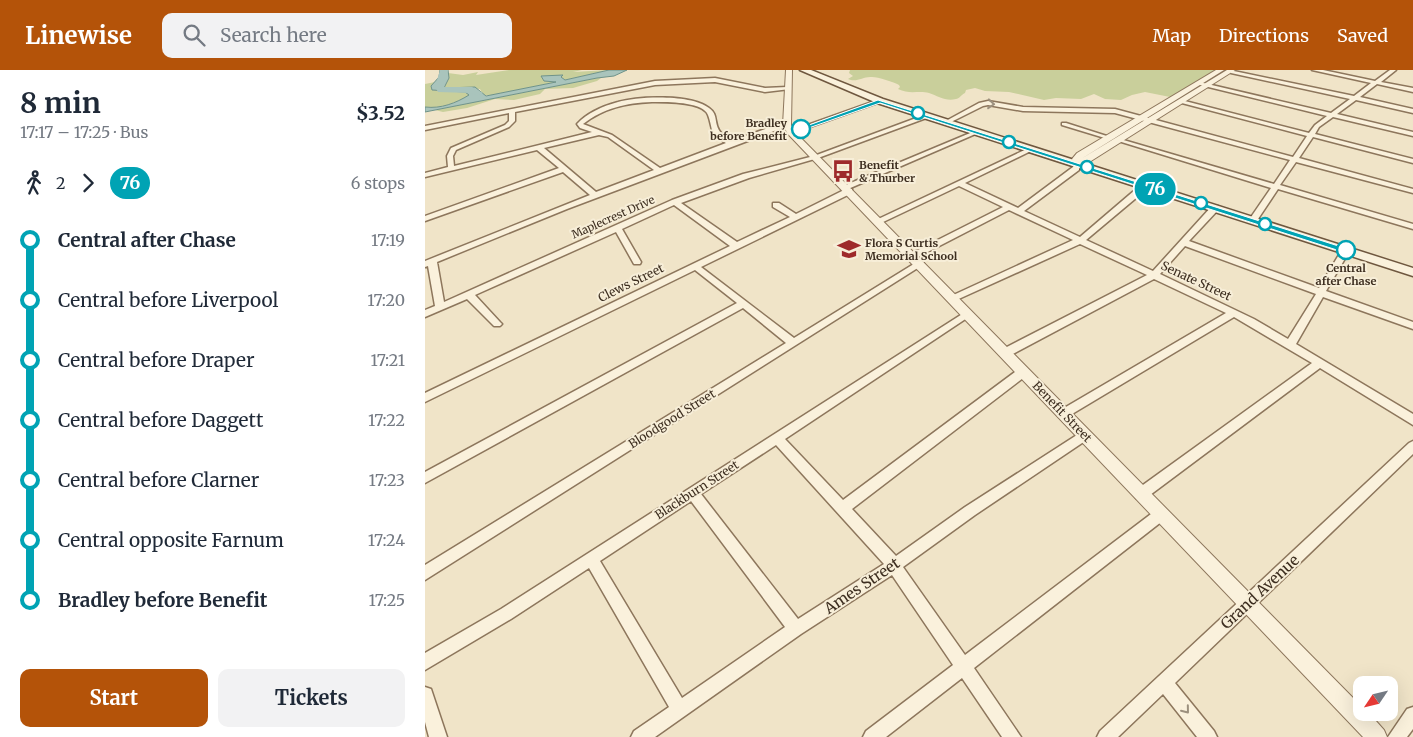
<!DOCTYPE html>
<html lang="en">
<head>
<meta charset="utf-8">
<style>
	body { margin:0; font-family:Merriweather,serif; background:#f2f2f3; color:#1f2937; height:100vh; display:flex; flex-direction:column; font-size:19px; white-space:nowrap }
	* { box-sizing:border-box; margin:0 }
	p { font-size:16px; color:#747a83 }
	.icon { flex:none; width:28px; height:28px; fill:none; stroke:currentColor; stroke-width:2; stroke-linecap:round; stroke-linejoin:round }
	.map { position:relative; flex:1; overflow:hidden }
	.panel { display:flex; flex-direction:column; background:#fff; width:425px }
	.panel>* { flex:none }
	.badge { padding:0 10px; border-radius:16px; font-size:18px; line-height:32px }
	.needle { width:32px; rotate:235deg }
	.tools { position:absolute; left:928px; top:606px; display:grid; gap:10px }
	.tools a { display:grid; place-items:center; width:45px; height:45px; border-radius:10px; background:#fff; box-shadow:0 5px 20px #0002; font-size:25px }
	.map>.badge { position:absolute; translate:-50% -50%; box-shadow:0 0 0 2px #fff }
	.legs { display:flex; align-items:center; gap:8px; height:55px; padding:0 20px; font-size:16px }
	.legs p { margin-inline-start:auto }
	.overview { display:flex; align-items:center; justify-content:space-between; height:85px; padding:0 20px }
	h1 { font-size:28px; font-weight:700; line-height:38px }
	.button { display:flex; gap:10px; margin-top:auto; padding:10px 20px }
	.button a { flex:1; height:58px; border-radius:10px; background:#b45309; color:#fff; font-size:20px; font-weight:700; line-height:58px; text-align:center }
	.button a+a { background:#f2f2f3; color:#1f2937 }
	ul { padding:0 20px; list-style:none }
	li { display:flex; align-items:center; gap:18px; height:60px; font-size:19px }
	li i { display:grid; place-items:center; width:8px; height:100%; margin:0 6px; background:currentColor }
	li i::after { content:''; width:12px; height:12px; margin:-6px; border:4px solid; border-radius:50%; background:#fff }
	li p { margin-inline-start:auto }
	li:first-child i { background:linear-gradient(#0000 50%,currentColor 0) }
	li:last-child i { background:linear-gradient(currentColor 50%,#0000 0) }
	header { display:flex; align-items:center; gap:30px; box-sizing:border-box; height:70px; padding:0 25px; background:#b45309; color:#fff }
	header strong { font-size:24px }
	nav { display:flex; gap:28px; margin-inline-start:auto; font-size:18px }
	.search { width:350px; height:45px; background:#f2f2f3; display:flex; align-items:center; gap:12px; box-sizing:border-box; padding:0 18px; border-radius:10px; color:#747a83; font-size:19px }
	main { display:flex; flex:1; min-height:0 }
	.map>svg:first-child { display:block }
	.green { fill:#c9cf9b }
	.water { fill:#a9c4bc; stroke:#6f938a }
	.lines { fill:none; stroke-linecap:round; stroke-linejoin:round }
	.river { fill:#a9c4bc; fill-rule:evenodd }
	.minor-casing { stroke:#8d765c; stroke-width:3 }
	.tertiary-casing { stroke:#8d765c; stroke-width:2 }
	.secondary-casing { stroke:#6f573f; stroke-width:3 }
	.minor { fill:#faf1dc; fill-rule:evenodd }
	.tertiary { fill:#faf1dc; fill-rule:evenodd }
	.secondary { fill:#faf1dc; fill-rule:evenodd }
	.oneway { stroke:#9c907e }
	.line-1 { fill:#00a3b4; stroke:#fff }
	.stop-1-dot { fill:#fff; stroke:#00a3b4; stroke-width:2.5 }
	.labels { text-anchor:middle; stroke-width:4; stroke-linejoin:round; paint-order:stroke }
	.far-stop-label { font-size:11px; font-weight:bold; fill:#3d2e20; stroke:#f7eed8; text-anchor:end }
	.far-poi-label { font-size:11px; font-weight:bold; fill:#3d2e20; stroke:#f7eed8; text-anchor:start }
	.far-street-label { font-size:11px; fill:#3d2e20; stroke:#f7eed8 }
	.street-label { font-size:12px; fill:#3d2e20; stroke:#f7eed8 }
	.near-street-label { font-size:15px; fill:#3d2e20; stroke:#f7eed8 }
</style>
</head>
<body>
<header>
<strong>Linewise</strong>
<div class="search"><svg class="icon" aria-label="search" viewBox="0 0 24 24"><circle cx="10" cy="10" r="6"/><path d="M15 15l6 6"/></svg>Search here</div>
<nav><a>Map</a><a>Directions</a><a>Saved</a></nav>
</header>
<main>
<section class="panel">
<div class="overview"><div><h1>8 min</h1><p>17:17 – 17:25 · Bus</p></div><b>$3.52</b></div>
<div class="legs"><svg class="icon" aria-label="walk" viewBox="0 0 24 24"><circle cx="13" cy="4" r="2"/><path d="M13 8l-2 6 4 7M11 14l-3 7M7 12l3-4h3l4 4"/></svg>2<svg class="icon" aria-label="forward" viewBox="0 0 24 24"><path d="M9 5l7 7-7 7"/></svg><b class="badge" style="background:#00a3b4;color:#fff">76</b><p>6 stops</p></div>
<ul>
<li><i style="color:#00a3b4"></i><b>Central after Chase</b><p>17:19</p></li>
<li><i style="color:#00a3b4"></i><span>Central before Liverpool</span><p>17:20</p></li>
<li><i style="color:#00a3b4"></i><span>Central before Draper</span><p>17:21</p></li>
<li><i style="color:#00a3b4"></i><span>Central before Daggett</span><p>17:22</p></li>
<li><i style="color:#00a3b4"></i><span>Central before Clarner</span><p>17:23</p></li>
<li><i style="color:#00a3b4"></i><span>Central opposite Farnum</span><p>17:24</p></li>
<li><i style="color:#00a3b4"></i><b>Bradley before Benefit</b><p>17:25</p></li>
</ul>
<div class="button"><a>Start</a><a>Tickets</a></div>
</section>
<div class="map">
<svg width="988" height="667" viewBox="0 0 988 667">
	<rect width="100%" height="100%" fill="#f0e4c8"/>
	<path class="green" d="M84,0H157L148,2L184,0L140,10L135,7L130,11L132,12L126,13L67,25H58L55,19L19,18L24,8L23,3L38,5L53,2L51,5Z
		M425,0H796L750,28L720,22L707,25L696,30L680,29L669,24L656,29L631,28L619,30L584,22L560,21L550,18L541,20L540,23C536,25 534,29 531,29C521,32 513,26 504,23C494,20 485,25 473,19L475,17L474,15C469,12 453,7 447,7C438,6 432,13 423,9L428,6L424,3Z
		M172,8H176L172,11L148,18L120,19L115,24L89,30L70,29L42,38L18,42L10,40Z
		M10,12L6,16L7,20L40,22L45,25C31,33 16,39 0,37V14Z"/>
	<path class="water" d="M15,0H23L24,8L19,18L50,17L61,26L131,12L119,11L116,6L138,5L136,7L140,10L184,0H202L189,6L172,8L0,42V37C16,39 31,33 44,25L40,22L7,20L6,16L14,7Z"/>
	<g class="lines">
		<path class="river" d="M15,0H23L19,17H47L58,23L53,26L45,23L13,22L10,17Z"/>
		<defs>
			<path id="minor" d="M804,0L929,26L946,13L887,0H898L950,11L965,0H971L956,12L988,18V22L952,14L935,27L988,39V43L931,30L912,44L988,62V66L908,47L894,57L890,64L988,89V93L888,67L874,88L988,119V123L871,92L855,115L988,154V159L853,119L831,152H825L824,150L846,118L690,70L695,69L849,114L865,90L690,43L598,41L563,35L558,36L524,53L519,52L554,33L563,31L598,37L690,39L868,87L882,66L753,32L756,30L884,63L890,55L902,46L771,14L774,12L906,43L925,29L806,3Z
				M290,8L340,18L362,17L365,19L340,22L290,12L230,15L90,42V51L84,57L31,80L28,86L29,96L167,62L155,58L152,54C162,43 178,36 193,32C213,26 267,24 284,38C297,47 283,58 307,71L343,58L362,53L365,55L142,139L12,192L19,232L247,130L318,104L389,86L502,44L505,46L504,47L393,88L324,108L256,133L312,172L365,147L348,137V133H354L371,144L421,119H427V123L276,197L369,268L492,192H498L499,194L0,510V495L361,273L318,238L0,413V402L312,233L270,200L0,332V323L305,176L249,135L197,159L216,192L215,194H209L191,162L50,225L75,252L77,254L75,256H69L42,229L0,247V240L10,236L3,196L0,197V191L165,125L138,102L0,151V146L134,98L112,80L0,107V103L23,97L22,86L26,78L80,55L84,51V43L0,60V56L230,11ZM227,32C239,32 278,31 283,45C289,61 283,63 301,73L235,98L187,65L158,54C179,38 201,33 227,32ZM174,65L183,67L229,100L171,122L119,78Z
				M453,30L458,31L368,63L363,62Z
				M637,53H641L688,68L683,69L637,55Z
				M550,61L555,62L423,119L416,117Z
				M606,77L608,78V80L540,113L593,138L648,97L650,93H654V100L599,141L655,167L717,114H723V118L661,170L728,201L787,136H793V140L764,171L894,218L918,178H924L925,180L901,221L988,252V259L898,227L871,274L988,344V355L895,298L721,428L716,430L711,428L710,424L711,420L887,293L809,247L642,347H634L632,344L634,341L801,243L729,209L584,286H576L575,283L576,280L722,205L655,174L527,232L522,229L524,227L648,170L584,140L489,189H483V185L578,137L534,116L456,153L449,151ZM760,176L891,224L863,269L829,249L735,204Z
				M542,241L547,244L545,246L360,369L418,430L594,299H602L603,302L602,305L427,439L471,486L540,437L655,363H663L665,366L663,369L550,445L478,497L540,585L730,441L735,439L740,441L742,445L740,449L549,598L596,667H577L537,608L461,667H438L441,661L528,595L467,505L376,564L230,667H206L209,661L244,637L164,498L86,549L0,600V583L76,539ZM351,375L459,494L373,549L276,424ZM266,431L360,557L257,628L175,491Z
				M988,371V384L750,613L789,661L792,667H772L738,624L693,667H672L675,661L984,373Z
				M0,617L6,619L22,667H4L0,652Z
				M988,637V659L982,667H963L982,639Z"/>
			<path id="tertiary" d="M361,0H367L366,55L369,61L936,636V642H943L959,660L962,667H938L363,64L358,55Z
				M791,0H799L656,89L802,0H810L666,91L652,97L648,94L647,89L652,83Z"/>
			<path id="secondary" d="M375,0H386L458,29L988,198V206L452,33Z"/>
		</defs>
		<use href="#minor" class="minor-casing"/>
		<use href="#tertiary" class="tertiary-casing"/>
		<use href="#secondary" class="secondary-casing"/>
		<use href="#minor" class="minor"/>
		<use href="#tertiary" class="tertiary"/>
		<use href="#secondary" class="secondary"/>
	</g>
	<defs><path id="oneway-chevron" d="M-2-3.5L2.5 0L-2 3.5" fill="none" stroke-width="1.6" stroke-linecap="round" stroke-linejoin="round" transform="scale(1.25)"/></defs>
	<g class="oneway">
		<use href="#oneway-chevron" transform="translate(566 34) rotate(5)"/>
		<use href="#oneway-chevron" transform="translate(761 640) rotate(51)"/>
	</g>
	<path class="line-1" d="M453,30L923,179L924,180L918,182L455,33L378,60L373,59Z"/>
	<defs>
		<symbol id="bus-bare" viewBox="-9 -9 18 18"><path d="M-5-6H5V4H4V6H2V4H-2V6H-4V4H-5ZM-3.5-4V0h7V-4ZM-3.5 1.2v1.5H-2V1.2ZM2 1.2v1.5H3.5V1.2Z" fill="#9e2a2b" stroke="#f7eed8" stroke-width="2.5" paint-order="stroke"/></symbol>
		<symbol id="school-bare" viewBox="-9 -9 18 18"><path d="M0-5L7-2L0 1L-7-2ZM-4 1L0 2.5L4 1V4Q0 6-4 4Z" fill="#9e2a2b" stroke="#f7eed8" stroke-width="2.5" paint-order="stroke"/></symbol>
	</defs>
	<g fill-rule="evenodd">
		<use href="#bus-bare" x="402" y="85" width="32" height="32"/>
		<use href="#school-bare" x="408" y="163" width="32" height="32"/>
	</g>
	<g class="stop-1-dot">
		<circle cx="493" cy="43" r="6"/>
		<circle cx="376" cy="59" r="9"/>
		<circle cx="584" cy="72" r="6"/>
		<circle cx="662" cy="97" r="6"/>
		<circle cx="776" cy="133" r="6"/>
		<circle cx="840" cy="154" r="6"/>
		<circle cx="921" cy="180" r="9"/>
	</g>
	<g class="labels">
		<g class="far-stop-label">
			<text x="362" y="57">Bradley<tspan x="362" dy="13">before Benefit</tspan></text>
			<text x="921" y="202" text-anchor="middle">Central<tspan x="921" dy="13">after Chase</tspan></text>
		</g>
		<g class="far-poi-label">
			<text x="434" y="99">Benefit<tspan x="434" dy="13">&amp; Thurber</tspan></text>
			<text x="440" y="177">Flora S Curtis<tspan x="440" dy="13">Memorial School</tspan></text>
		</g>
		<g class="far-street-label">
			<text transform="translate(188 147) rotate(-24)" y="4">Maplecrest Drive</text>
		</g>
		<g class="street-label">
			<text transform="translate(771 211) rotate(25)" y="4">Senate Street</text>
			<text transform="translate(206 213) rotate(-26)" y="4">Clews Street</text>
			<text transform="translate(637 342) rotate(46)" y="4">Benefit Street</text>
			<text transform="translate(247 349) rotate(-32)" y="4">Bloodgood Street</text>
			<text transform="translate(272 420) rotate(-33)" y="4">Blackburn Street</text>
		</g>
		<g class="near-street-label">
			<text transform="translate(437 516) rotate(-34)" y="5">Ames Street</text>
			<text transform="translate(835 522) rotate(-43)" y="5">Grand Avenue</text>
		</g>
	</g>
</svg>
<div class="tools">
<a><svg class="needle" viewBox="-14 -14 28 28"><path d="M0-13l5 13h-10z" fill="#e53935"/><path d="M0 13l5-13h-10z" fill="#747a83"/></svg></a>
</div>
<b class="badge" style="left:730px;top:119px;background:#00a3b4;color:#fff">76</b>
</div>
</main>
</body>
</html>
